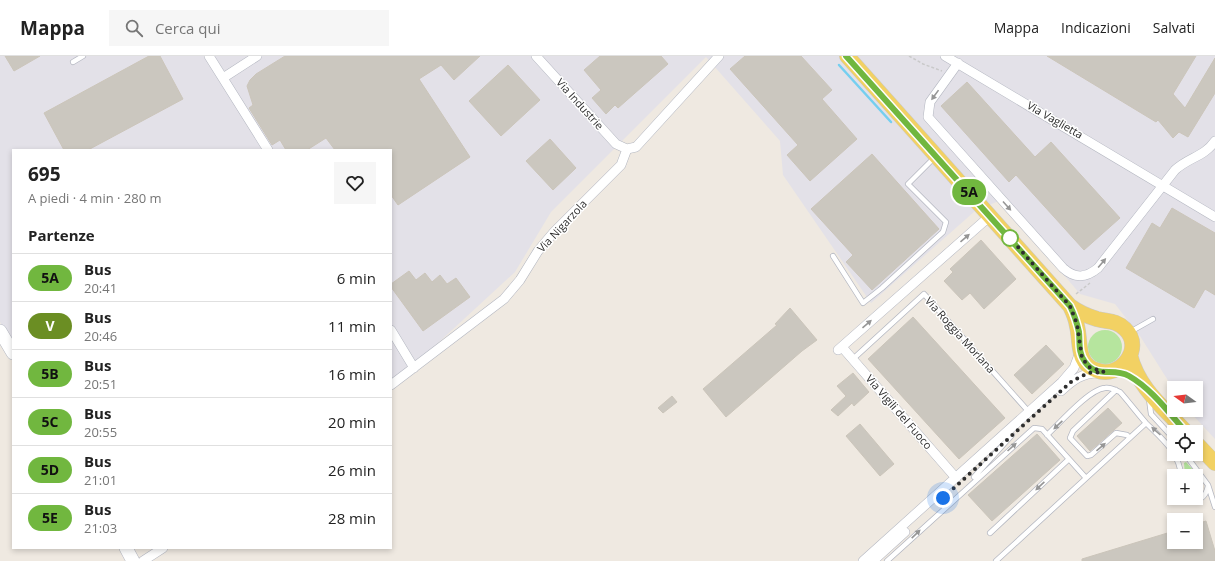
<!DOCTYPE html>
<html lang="it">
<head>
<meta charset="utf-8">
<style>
	body { margin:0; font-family:"Open Sans",sans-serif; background:#f6f6f6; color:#222; height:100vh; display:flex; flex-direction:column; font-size:15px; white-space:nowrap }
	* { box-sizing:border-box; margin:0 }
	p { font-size:13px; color:#767676 }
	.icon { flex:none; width:22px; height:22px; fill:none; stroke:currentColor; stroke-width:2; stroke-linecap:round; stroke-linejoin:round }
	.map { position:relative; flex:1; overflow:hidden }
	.details { position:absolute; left:12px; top:93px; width:380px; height:400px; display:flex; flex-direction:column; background:#fff; border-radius:0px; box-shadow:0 2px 6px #0003 }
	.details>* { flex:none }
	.badge { padding:0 8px; border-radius:13px; font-size:14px; line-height:26px }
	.needle { width:26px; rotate:285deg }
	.tools { position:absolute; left:1167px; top:325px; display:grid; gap:8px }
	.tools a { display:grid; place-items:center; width:36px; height:36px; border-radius:0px; background:#fff; box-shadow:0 2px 6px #0003; font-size:20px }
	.you { position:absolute; width:20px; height:20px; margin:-10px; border:3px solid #fff; border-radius:50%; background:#1a73e8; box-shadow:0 0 0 6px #1a73e833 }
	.map>.badge { position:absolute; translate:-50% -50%; box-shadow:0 0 0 2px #fff }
	h2 { padding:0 16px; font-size:15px; line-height:36px }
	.round { display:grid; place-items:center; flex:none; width:42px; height:42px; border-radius:0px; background:#f6f6f6 }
	.summary { display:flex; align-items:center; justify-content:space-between; height:68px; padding:0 16px }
	h1 { font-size:19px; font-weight:700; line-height:30px }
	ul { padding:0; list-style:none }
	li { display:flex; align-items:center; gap:12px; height:48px; padding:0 16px; border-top:1px solid #e0e0e0 }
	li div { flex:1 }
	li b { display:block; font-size:15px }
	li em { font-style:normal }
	li .badge { min-width:44px; font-weight:700; text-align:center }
	header { display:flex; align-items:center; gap:24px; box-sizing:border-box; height:56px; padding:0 20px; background:#fff; border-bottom:1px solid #e0e0e0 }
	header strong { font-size:19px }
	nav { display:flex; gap:22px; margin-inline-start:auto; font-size:14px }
	.search { width:280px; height:36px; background:#f6f6f6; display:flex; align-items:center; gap:10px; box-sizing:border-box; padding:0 14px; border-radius:0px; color:#767676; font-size:15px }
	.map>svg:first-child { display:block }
	.industrial { fill:#e3e1e8 }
	.green { fill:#b6e59e }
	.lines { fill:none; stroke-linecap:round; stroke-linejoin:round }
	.stream { stroke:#75cff0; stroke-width:2.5 }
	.building { fill:#cbc7bf; stroke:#cbc5ba }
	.lane-casing { stroke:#b4b7c1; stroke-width:6 }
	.street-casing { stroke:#b4b7c1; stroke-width:10 }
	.secondary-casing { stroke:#b4b7c1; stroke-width:14 }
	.primary-casing { stroke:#c9c9c9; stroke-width:16 }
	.path { stroke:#c9c9c9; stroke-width:1.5; stroke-dasharray:3 2; stroke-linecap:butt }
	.lane { stroke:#fff; stroke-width:4.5 }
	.street { stroke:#fff; stroke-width:9 }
	.secondary { stroke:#fff; stroke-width:13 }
	.primary { stroke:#f2d163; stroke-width:15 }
	.oneway { fill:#969696 }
	.line-casing { stroke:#fff; stroke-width:9 }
	.line { stroke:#71b73f; stroke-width:6 }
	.walk { stroke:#2e2e2e; stroke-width:4; stroke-dasharray:0 7.2 }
	.stop-dot { fill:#fff; stroke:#71b73f; stroke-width:2 }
	.labels { text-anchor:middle; stroke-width:3; stroke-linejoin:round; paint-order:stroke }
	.street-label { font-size:11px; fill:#2e2e2e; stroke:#fff }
</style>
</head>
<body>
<header>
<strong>Mappa</strong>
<div class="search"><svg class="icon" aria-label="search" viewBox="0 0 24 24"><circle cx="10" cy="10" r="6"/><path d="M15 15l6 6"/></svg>Cerca qui</div>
<nav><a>Mappa</a><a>Indicazioni</a><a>Salvati</a></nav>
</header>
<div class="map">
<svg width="1215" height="505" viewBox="0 0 1215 505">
	<rect width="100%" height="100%" fill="#efe9e1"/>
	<path class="industrial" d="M0,0H1215V383L1188,354H1196V332H1174V334L1140,280L1115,248L1080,238L1001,144L975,155L871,247L783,119L780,85L706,1L551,156L515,216L438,287L391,325V94H13V288L0,266Z"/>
	<path class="green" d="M1088 291a17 17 0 1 1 34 0a17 17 0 1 1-34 0Z
		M1186,406L1201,423V432L1196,437V420H1185L1184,407Z"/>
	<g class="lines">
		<path class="stream" d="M839,9L891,66"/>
	</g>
	<path class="building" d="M5,0H40L14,15Z
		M149,0H160L183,43L88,94H64L44,57Z
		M285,0H480L454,24L441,9L419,23L470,101L398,149L391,139V94H335L326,82L307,94H286L280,84L272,89L249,52L253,49L247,30L250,24L256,18Z
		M600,0H661L668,8L618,52L615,49L606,58L592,42L601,34L584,14Z
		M745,0H801L832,34L822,43L857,83L810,125L787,99L798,89L730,13Z
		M1047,0H1196L1173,38L1185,52L1215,2V37L1188,81L1179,76L1173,82L1158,64L1156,66Z
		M508,9L540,44L501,80L469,45Z
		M967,26L1035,101L1051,86L1120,162L1084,194L1016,119L1009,126L941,50Z
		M550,83L576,112L553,134L526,105Z
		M872,98L939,173L872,234L846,206L853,199L811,153Z
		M1172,152L1215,177V239L1205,233L1194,252L1126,212L1152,167L1160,172Z
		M981,184L1016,223L984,253L970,237L962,244L944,225L953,216L950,213Z
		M409,215L416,224L425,217L432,226L440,219L447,228L456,222L470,241L423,275L391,231V228Z
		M790,252L817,284L802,295L726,361L703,333L777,269L775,268Z
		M913,261L1005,362L959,403L868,303Z
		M1046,289L1064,308L1032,338L1014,319Z
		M853,317L869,336L854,350L852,347L838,360L831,354L846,340L837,330Z
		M672,340L677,346L663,357L658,352Z
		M1108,352L1122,367L1090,395L1077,380Z
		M860,368L894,408L880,420L846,380Z
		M1037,378L1060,404L992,465L968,439Z
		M1206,465L1215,495V505H1082V503L1174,475V486H1196V468Z"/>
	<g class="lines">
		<defs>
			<path id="lane" d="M73,6L83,0
				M833,200L863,247L882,232L943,176L946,166L908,128L935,101
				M1130,276L1153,263
				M853,303L924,238L1029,356
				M1116,334L1073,375L1070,382L1087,400L1091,399L1116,377L1127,379L1130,382
				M1149,343L1151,358L1174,383
				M1047,379C1059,368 1089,333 1105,332C1110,331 1115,334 1120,336C1129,346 1137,357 1146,367C1161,382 1180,397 1181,420
				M1185,398L1208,429L1215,451
				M974,421L1012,379
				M1188,442C1198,448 1206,441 1208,430
				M990,477L1069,403
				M887,505L1034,372L1042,373L1086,422
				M996,505L1146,367"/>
			<path id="street" d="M209,0L268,94
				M536,0L616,88L627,93L636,91L719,0
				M945,0L1215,161
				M958,7L930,46L928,61L1063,212C1075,223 1086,222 1098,212L1175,114C1189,101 1204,101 1215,85
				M223,22L257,0
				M391,274L414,312
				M842,291L956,422
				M838,294L990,160
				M391,329L504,243L520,224L538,195L554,176L621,109L627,93
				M1061,335C1073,324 1082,317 1098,317
				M143,505L163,492
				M863,505L1062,326L1074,312L1080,296
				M873,505L905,476"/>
			<path id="secondary" d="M0,275L13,297
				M126,492L133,505"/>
			<path id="primary" d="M847,0L1070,250C1078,256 1087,260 1097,263C1108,266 1116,264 1125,273C1145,292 1120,324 1096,314C1076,307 1081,286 1077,270C1076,263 1073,256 1070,250
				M1130,299C1138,332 1164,352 1186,376
				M1196,387L1215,407"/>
		</defs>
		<use href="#lane" class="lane-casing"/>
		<use href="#street" class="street-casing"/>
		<use href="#secondary" class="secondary-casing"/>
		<use href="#primary" class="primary-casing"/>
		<path class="path" d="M909,0L923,8L942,15
			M1076,238L1090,227"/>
		<use href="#lane" class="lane"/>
		<use href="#street" class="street"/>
		<use href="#secondary" class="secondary"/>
		<use href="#primary" class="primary"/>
	</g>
	<defs><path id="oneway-solid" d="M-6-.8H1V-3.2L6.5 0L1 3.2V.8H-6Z"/></defs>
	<g class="oneway">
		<use href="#oneway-solid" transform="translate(935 39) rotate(126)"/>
		<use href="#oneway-solid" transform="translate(1007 150) rotate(48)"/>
		<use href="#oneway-solid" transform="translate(965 182) rotate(-41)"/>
		<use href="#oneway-solid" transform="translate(1102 207) rotate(-50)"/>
		<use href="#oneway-solid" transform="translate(867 268) rotate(-41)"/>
		<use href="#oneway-solid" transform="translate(1058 369) rotate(137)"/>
		<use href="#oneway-solid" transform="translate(1156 375) rotate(-138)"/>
		<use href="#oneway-solid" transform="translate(1012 391) rotate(-42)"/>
		<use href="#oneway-solid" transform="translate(1101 391) rotate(-41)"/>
		<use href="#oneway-solid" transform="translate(1040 430) rotate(137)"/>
		<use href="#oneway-solid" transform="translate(916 478) rotate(-44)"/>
	</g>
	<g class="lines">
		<defs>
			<path id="line" d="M846,0L1070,250C1074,258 1077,267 1079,276C1080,286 1078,297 1085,306C1097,323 1113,311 1129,320C1152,333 1169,357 1186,376"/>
		</defs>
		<use href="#line" class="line-casing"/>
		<use href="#line" class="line"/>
		<path class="walk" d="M943,442L1072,325L1088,317L1104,316L1089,311L1082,302L1077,268L1070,250L1010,182"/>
	</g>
	<circle class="stop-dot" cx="1010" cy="182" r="8"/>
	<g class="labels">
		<g class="street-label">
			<text transform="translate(580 48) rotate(48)" y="4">Via Industrie</text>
			<text transform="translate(1055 64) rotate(30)" y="4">Via Vaglietta</text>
			<text transform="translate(562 170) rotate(-47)" y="4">Via Nigarzola</text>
			<text transform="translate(960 279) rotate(48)" y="4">Via Roggia Morlana</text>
			<text transform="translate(899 356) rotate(49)" y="4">Via Vigili del Fuoco</text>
		</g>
	</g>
</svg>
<div class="tools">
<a><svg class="needle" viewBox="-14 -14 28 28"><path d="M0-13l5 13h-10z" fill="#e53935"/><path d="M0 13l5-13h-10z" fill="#767676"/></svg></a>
<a><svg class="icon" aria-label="locate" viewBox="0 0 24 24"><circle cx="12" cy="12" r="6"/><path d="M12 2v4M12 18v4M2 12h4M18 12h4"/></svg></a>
<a>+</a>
<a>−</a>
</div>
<div class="you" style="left:943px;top:442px"></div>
<b class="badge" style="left:969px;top:136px;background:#71b73f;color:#111">5A</b>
<section class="details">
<div class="summary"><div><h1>695</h1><p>A piedi · 4 min · 280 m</p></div><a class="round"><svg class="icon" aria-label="heart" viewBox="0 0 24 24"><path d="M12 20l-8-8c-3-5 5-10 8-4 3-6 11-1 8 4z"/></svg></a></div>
<h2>Partenze</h2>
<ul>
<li><span class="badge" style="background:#71b73f;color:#111">5A</span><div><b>Bus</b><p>20:41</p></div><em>6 min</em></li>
<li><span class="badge" style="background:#6b8e23;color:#fff">V</span><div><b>Bus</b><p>20:46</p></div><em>11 min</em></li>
<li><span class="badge" style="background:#71b73f;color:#111">5B</span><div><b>Bus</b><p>20:51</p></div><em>16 min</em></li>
<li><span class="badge" style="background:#71b73f;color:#111">5C</span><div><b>Bus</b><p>20:55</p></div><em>20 min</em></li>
<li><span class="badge" style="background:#71b73f;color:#111">5D</span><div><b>Bus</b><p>21:01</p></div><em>26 min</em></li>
<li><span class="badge" style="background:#71b73f;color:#111">5E</span><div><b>Bus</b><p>21:03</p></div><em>28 min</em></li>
</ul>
</section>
</div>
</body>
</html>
